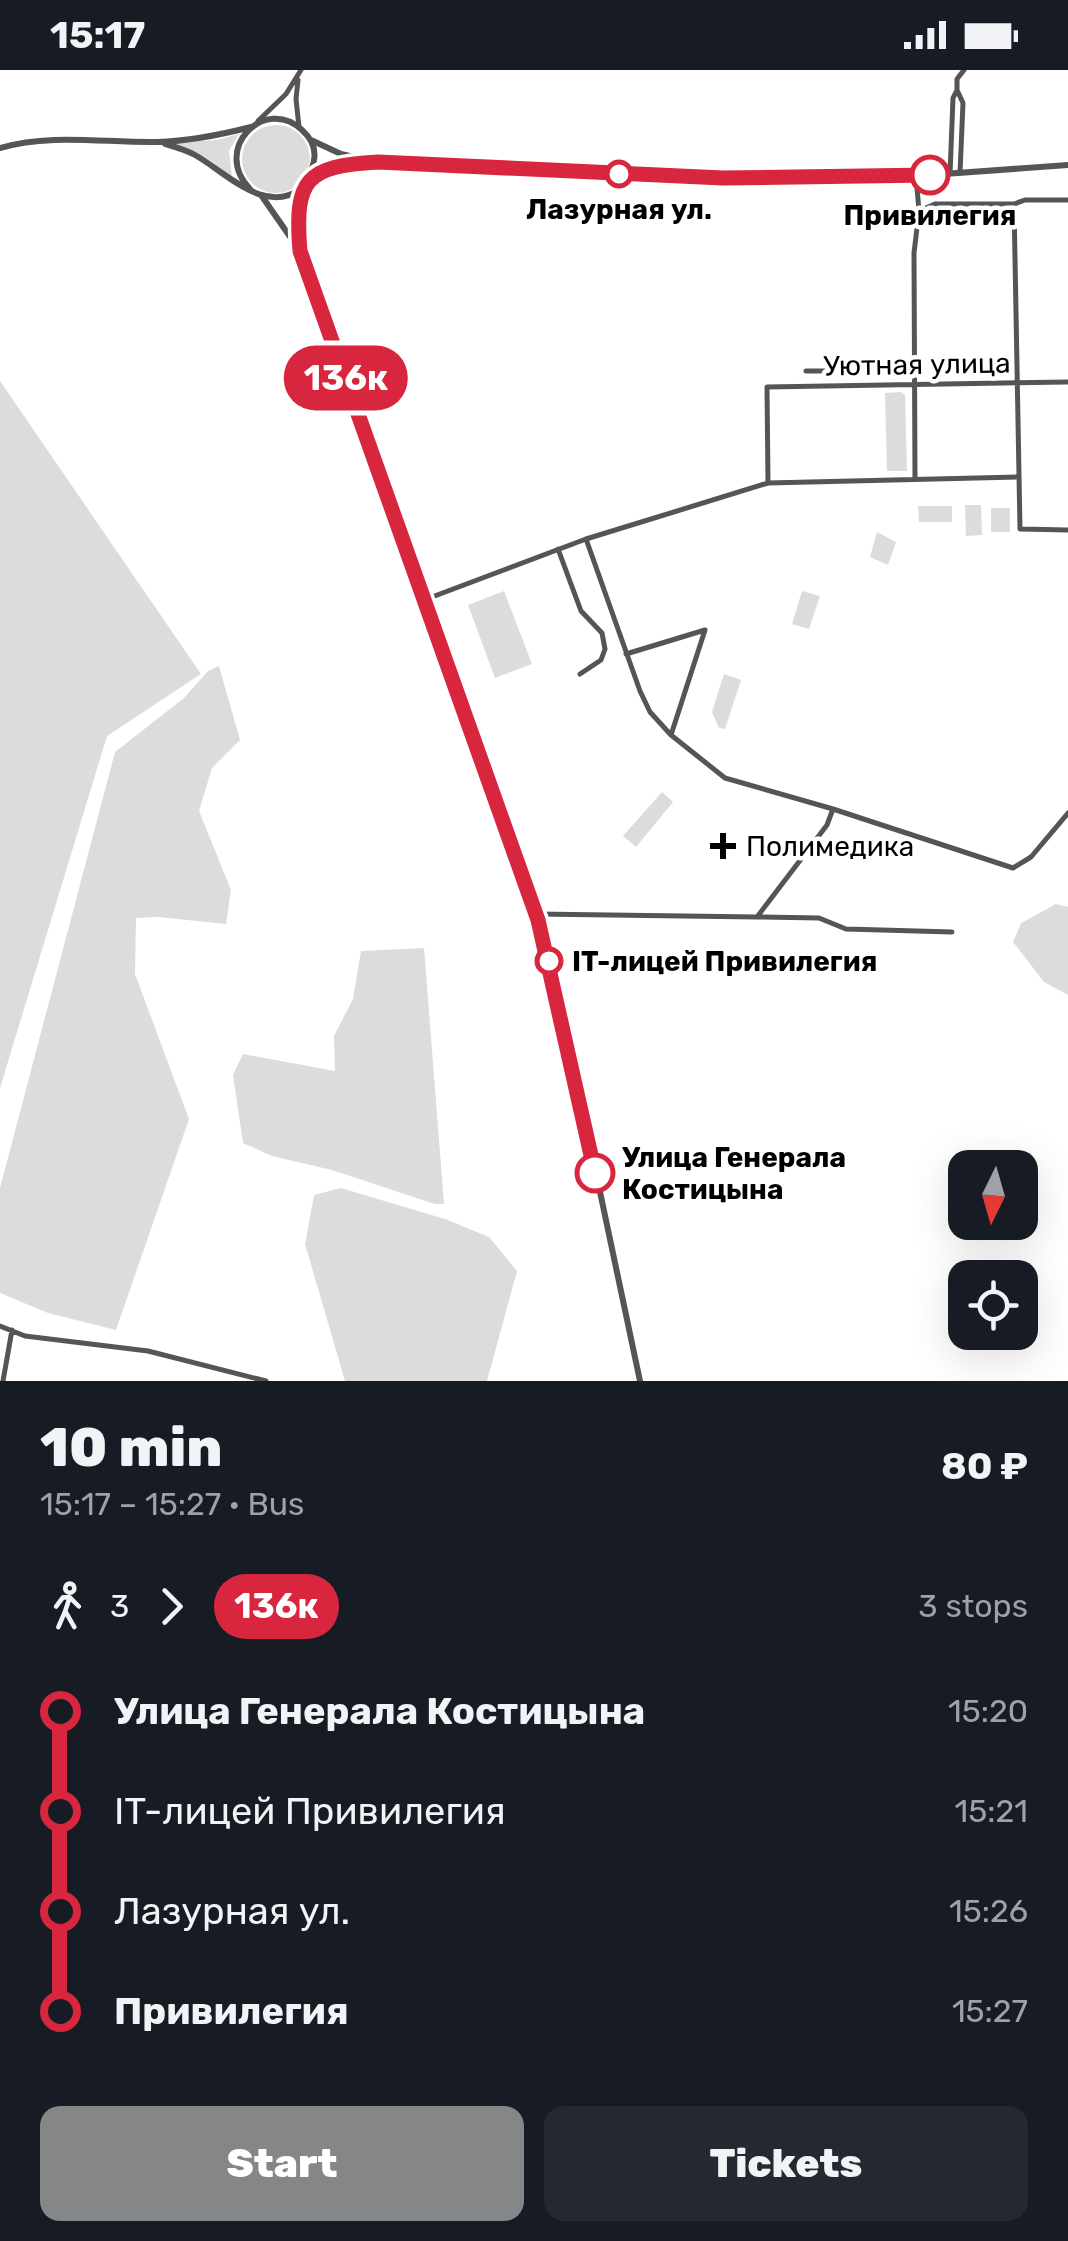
<!DOCTYPE html>
<html lang="en">
<head>
<meta charset="utf-8">
<style>
	body { margin:0; font-family:Rubik,sans-serif; background:#242831; color:#f1f3f6; height:100vh; display:flex; flex-direction:column; font-size:38px; white-space:nowrap }
	* { box-sizing:border-box; margin:0 }
	p { font-size:32px; color:#9ea1a6 }
	.icon { flex:none; width:55px; height:55px; fill:none; stroke:currentColor; stroke-width:2; stroke-linecap:round; stroke-linejoin:round }
	.map { position:relative; height:1311px; overflow:hidden }
	.side { display:flex; flex-direction:column; background:#171b24; flex:1 }
	.side>* { flex:none }
	.badge { padding:0 20px; border-radius:32px; font-size:35px; line-height:65px }
	.needle { width:65px; rotate:185deg }
	.controls { position:absolute; left:948px; top:1080px; display:grid; gap:20px }
	.controls a { display:grid; place-items:center; width:90px; height:90px; border-radius:20px; background:#171b24; box-shadow:0 10px 40px #0002; font-size:50px }
	.map>.badge { position:absolute; translate:-50% -50%; box-shadow:0 0 0 5px #fff }
	.legs { display:flex; align-items:center; gap:15px; height:110px; padding:0 40px; font-size:32px }
	.legs p { margin-inline-start:auto }
	.headline { display:flex; align-items:center; justify-content:space-between; height:170px; padding:0 40px }
	h1 { font-size:55px; font-weight:800; line-height:75px }
	.primary-button { display:flex; gap:20px; margin-top:auto; padding:20px 40px }
	.primary-button a { flex:1; height:115px; border-radius:20px; background:#858687; color:#fff; font-size:40px; font-weight:800; line-height:115px; text-align:center }
	.primary-button a+a { background:#242831; color:#f1f3f6 }
	ul { padding:0 40px; list-style:none }
	li { display:flex; align-items:center; gap:35px; height:100px; font-size:38px }
	li i { display:grid; place-items:center; width:15px; height:100%; margin:0 12px; background:currentColor }
	li i::after { content:''; width:25px; height:25px; margin:-12px; border:8px solid; border-radius:50%; background:#171b24 }
	li p { margin-inline-start:auto }
	li:first-child i { background:linear-gradient(#0000 50%,currentColor 0) }
	li:last-child i { background:linear-gradient(currentColor 50%,#0000 0) }
	.status { display:flex; justify-content:space-between; align-items:center; height:70px; padding:0 50px; background:#171b24; direction:ltr }
	.status svg { height:28px; fill:currentColor }
	.map>svg:first-child { display:block }
	.green { fill:#dcdcdc }
	.lines { fill:none; stroke-linecap:round; stroke-linejoin:round }
	.minor { stroke:#555; stroke-width:5 }
	.tertiary { stroke:#555; stroke-width:6 }
	.line-1-casing { stroke:#fff; stroke-width:22 }
	.line-1 { stroke:#d7263d; stroke-width:15 }
	.stop-1-dot { fill:#fff; stroke:#d7263d; stroke-width:5 }
	.poi-dot { fill:#000; stroke:#fff; stroke-width:4 }
	.labels { text-anchor:middle; stroke-width:9; stroke-linejoin:round; paint-order:stroke }
	.stop-label { font-size:28px; font-weight:bold; fill:#000; stroke:#fff }
	.street-label { font-size:28px; fill:#000; stroke:#fff }
	.poi-label { font-size:28px; fill:#000; stroke:#fff; text-anchor:start }
</style>
</head>
<body>
<div class="status"><b>15:17</b><svg viewBox="0 0 49 12"><path d="M0 12V9h3v3zM5 12V6h3v6zM10 12V3h3v9zM15 12V0h3v12zM26 1h20v11H26zM47 4h2v5h-2z"/></svg></div>
<div class="map">
<svg width="1068" height="1311" viewBox="0 0 1068 1311">
	<rect width="100%" height="100%" fill="#fff"/>
	<path class="green" d="M242 89a34 34 0 1 1 68 0a34 34 0 1 1-68 0Z
		M239,64L229,81L232,107L208,89L171,73L217,70Z
		M0,311L201,604L107,666L0,1018Z
		M901,322L905,325L907,401H887L885,323Z
		M965,435H981L982,465L966,466Z
		M918,436H952V452H919Z
		M991,438H1010V462H991Z
		M877,462L896,472L888,495L870,487Z
		M504,521L532,594L495,608L468,535Z
		M802,521L820,526L809,559L792,554Z
		M219,596L240,670L212,698L199,741L231,820L226,854L158,847L136,848L135,904L189,1049L116,1260L48,1243L0,1223V1118L115,682L184,628L208,601Z
		M724,604L741,610L725,659L719,658L712,642Z
		M662,722L673,732L636,777L623,766Z
		M1056,834L1068,837V925L1044,912L1013,872L1021,853Z
		M424,878L444,1134H435L332,1100L272,1086L243,1073L233,1005L243,984L335,1001L334,966L353,929L361,881Z
		M341,1118L445,1149L489,1167L517,1201L487,1311H345L305,1174L314,1125Z"/>
	<g class="lines">
		<path class="minor" d="M298,10L296,29L299,57
			M957,20V9L964,0
			M258,51L286,24L301,0
			M950,104L953,28L957,20L963,33L960,103
			M916,106L919,141
			M1014,134L1020,459L1068,460
			M806,301H915
			M1019,407L768,413L586,469L640,621L650,642L671,665L725,708L833,739L1013,798L1031,787L1068,743
			M915,409L914,183L919,141L935,134H1014L1025,130H1068
			M768,413L767,317L1068,312
			M558,479L581,541L602,563L605,579L601,590L580,604
			M424,530L586,469
			M626,584L705,560
			M671,665L705,560
			M536,844L757,847L827,755L833,739
			M757,847L819,848L846,859L952,862
			M0,1256L25,1266L148,1281L266,1311
			M3,1311L12,1260"/>
		<path class="tertiary" d="M311,70L341,84L367,90
			M165,74C175,77 186,80 195,85C227,103 264,145 301,119
			M0,78C51,63 105,73 157,72C189,71 220,65 251,57
			M311,106L357,93L378,92L723,108L916,106L1068,95
			M250,119C211,79 265,25 302,60C331,86 301,111 298,140C297,153 299,167 300,179
			M261,125L300,181L538,850L570,980L640,1311"/>
	</g>
	<g class="lines">
		<defs>
			<path id="line-1" d="M595,1103L538,850L300,181C294,109 306,96 378,92L723,108L930,105"/>
		</defs>
		<use href="#line-1" class="line-1-casing"/>
		<use href="#line-1" class="line-1"/>
	</g>
	<g class="stop-1-dot">
		<circle cx="619" cy="104" r="12"/>
		<circle cx="930" cy="105" r="18"/>
		<circle cx="549" cy="891" r="12"/>
		<circle cx="595" cy="1103" r="18"/>
	</g>
	<path class="poi-dot" d="M718 761h10v10h10v10h-10v10h-10v-10h-10v-10h10z"/>
	<g class="labels">
		<g class="stop-label">
			<text x="619" y="149">Лазурная ул.</text>
			<text x="930" y="155">Привилегия</text>
			<text x="572" y="901" text-anchor="start">IT-лицей Привилегия</text>
			<text x="622" y="1097" text-anchor="start">Улица Генерала<tspan x="622" dy="32">Костицына</tspan></text>
		</g>
		<g class="street-label">
			<text transform="translate(917 294) rotate(-1)" y="10">Уютная улица</text>
		</g>
		<g class="poi-label">
			<text x="746" y="786">Полимедика</text>
		</g>
	</g>
</svg>
<div class="controls">
<a><svg class="needle" viewBox="-14 -14 28 28"><path d="M0-13l5 13h-10z" fill="#e53935"/><path d="M0 13l5-13h-10z" fill="#9ea1a6"/></svg></a>
<a><svg class="icon" aria-label="locate" viewBox="0 0 24 24"><circle cx="12" cy="12" r="6"/><path d="M12 2v4M12 18v4M2 12h4M18 12h4"/></svg></a>
</div>
<b class="badge" style="left:346px;top:308px;background:#d7263d;color:#fff">136к</b>
</div>
<section class="side">
<div class="headline"><div><h1>10 min</h1><p>15:17 – 15:27 · Bus</p></div><b>80 ₽</b></div>
<div class="legs"><svg class="icon" aria-label="walk" viewBox="0 0 24 24"><circle cx="13" cy="4" r="2"/><path d="M13 8l-2 6 4 7M11 14l-3 7M7 12l3-4h3l4 4"/></svg>3<svg class="icon" aria-label="forward" viewBox="0 0 24 24"><path d="M9 5l7 7-7 7"/></svg><b class="badge" style="background:#d7263d;color:#fff">136к</b><p>3 stops</p></div>
<ul>
<li><i style="color:#d7263d"></i><b>Улица Генерала Костицына</b><p>15:20</p></li>
<li><i style="color:#d7263d"></i><span>IT-лицей Привилегия</span><p>15:21</p></li>
<li><i style="color:#d7263d"></i><span>Лазурная ул.</span><p>15:26</p></li>
<li><i style="color:#d7263d"></i><b>Привилегия</b><p>15:27</p></li>
</ul>
<div class="primary-button"><a>Start</a><a>Tickets</a></div>
</section>
</body>
</html>
